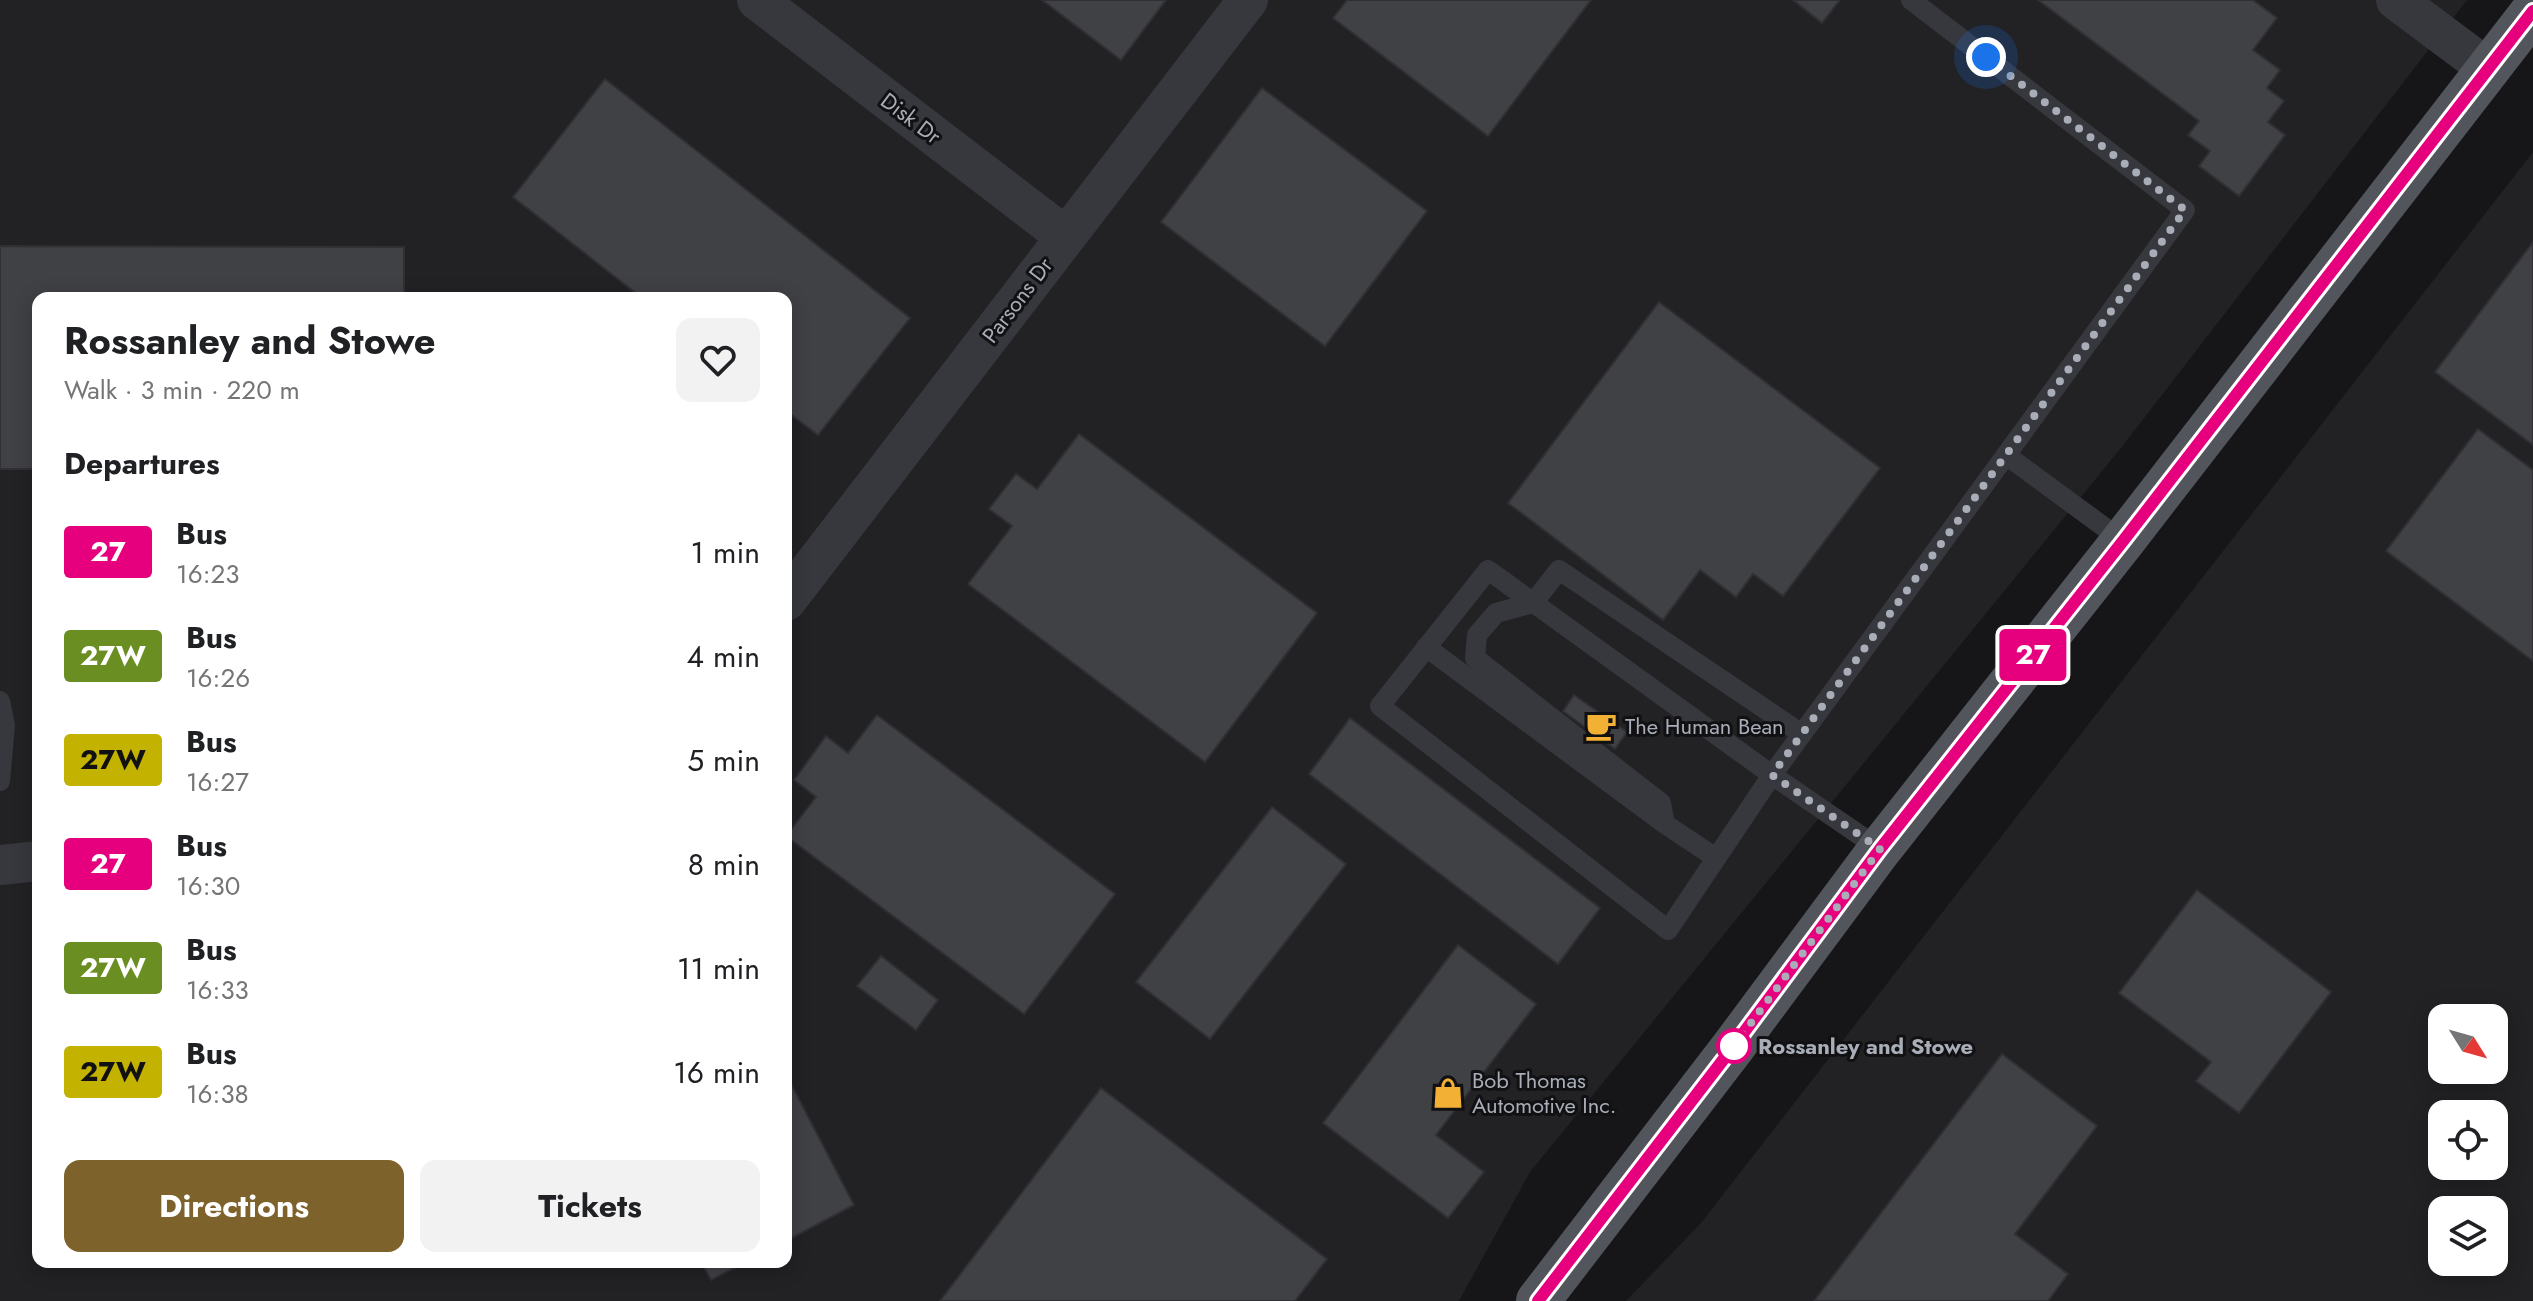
<!DOCTYPE html>
<html lang="en">
<head>
<meta charset="utf-8">
<style>
	body { margin:0; font-family:Jost,sans-serif; background:#f2f2f2; color:#202124; height:100vh; display:flex; flex-direction:column; font-size:30px; white-space:nowrap }
	* { box-sizing:border-box; margin:0 }
	p { font-size:26px; color:#757577 }
	.icon { flex:none; width:44px; height:44px; fill:none; stroke:currentColor; stroke-width:2; stroke-linecap:round; stroke-linejoin:round }
	.map { position:relative; flex:1; overflow:hidden }
	.drawer { position:absolute; left:32px; top:292px; width:760px; height:976px; display:flex; flex-direction:column; background:#fff; border-radius:16px; box-shadow:0 4px 20px #0003 }
	.drawer>* { flex:none }
	.badge { padding:0 16px; border-radius:6px; font-size:28px; line-height:52px }
	.needle { width:52px; rotate:127deg }
	.tools { position:absolute; left:2428px; top:1004px; display:grid; gap:16px }
	.tools a { display:grid; place-items:center; width:80px; height:80px; border-radius:16px; background:#fff; box-shadow:0 4px 20px #0003; font-size:40px }
	.you { position:absolute; width:40px; height:40px; margin:-20px; border:6px solid #fff; border-radius:50%; background:#1a73e8; box-shadow:0 0 0 12px #1a73e833 }
	.map>.badge { position:absolute; translate:-50% -50%; box-shadow:0 0 0 4px #fff }
	h2 { padding:0 32px; font-size:30px; line-height:72px }
	.round { display:grid; place-items:center; flex:none; width:84px; height:84px; border-radius:16px; background:#f2f2f2 }
	.headline { display:flex; align-items:center; justify-content:space-between; height:136px; padding:0 32px }
	h1 { font-size:38px; font-weight:700; line-height:60px }
	.button { display:flex; gap:16px; margin-top:auto; padding:16px 32px }
	.button a { flex:1; height:92px; border-radius:16px; background:#7e622b; color:#fff; font-size:32px; font-weight:700; line-height:92px; text-align:center }
	.button a+a { background:#f2f2f2; color:#202124 }
	ul { padding:0; list-style:none }
	li { display:flex; align-items:center; gap:24px; height:104px; padding:0 32px }
	li div { flex:1 }
	li b { display:block; font-size:30px }
	li em { font-style:normal }
	li .badge { min-width:88px; font-weight:700; text-align:center }
	.map>svg:first-child { display:block }
	.built { fill:#222225; fill-rule:evenodd }
	.building { fill:#404145; stroke:#303034; stroke-width:2 }
	.lines { fill:none; stroke-linecap:round; stroke-linejoin:round }
	.lane { stroke:#37383d; stroke-width:20 }
	.street { stroke:#37383d; stroke-width:40 }
	.primary { stroke:#53555c; stroke-width:44 }
	.line-casing { stroke:#fff; stroke-width:18 }
	.line { stroke:#e6007e; stroke-width:12 }
	.walk { stroke:#a8adb8; stroke-width:8; stroke-dasharray:0 14.4 }
	.stop-dot { fill:#fff; stroke:#e6007e; stroke-width:4 }
	.labels { text-anchor:middle; stroke-width:6; stroke-linejoin:round; paint-order:stroke }
	.street-label { font-size:22px; fill:#a8adb8; stroke:#111113 }
	.poi-label { font-size:22px; fill:#a8adb8; stroke:#111113; text-anchor:start }
	.stop-label { font-size:22px; font-weight:bold; fill:#a8adb8; stroke:#111113; text-anchor:start }
</style>
</head>
<body>
<div class="map">
<svg width="2533" height="1301" viewBox="0 0 2533 1301">
	<rect width="100%" height="100%" fill="#161618"/>
	<path class="built" d="M0,0H2467L2121,448L1530,1172L1459,1301H0ZM38,298H786V1262H38Z
		M2533,152V1301H1626L1701,1223ZM2442,1018H2494V1070H2442ZM2442,1114H2494V1166H2442ZM2442,1210H2494V1262H2442Z"/>
	<path class="building" d="M1042,0H1166L1121,60Z
		M1347,0H1591L1488,136L1333,18Z
		M1793,0H1840L1822,23Z
		M2038,0H2253L2277,18L2253,50L2280,70L2267,88L2284,101L2268,122L2285,135L2239,196L2199,166L2210,151L2188,135L2199,121Z
		M605,79L910,318L818,435L786,411V298H642L513,197Z
		M1262,88L1427,211L1325,346L1161,222Z
		M2533,242V445L2435,372Z
		M0,246L404,247V298H38V469H0Z
		M1659,302L1880,468L1783,596L1753,574L1736,597L1700,570L1663,620L1508,503Z
		M2478,429L2533,470V661L2386,551Z
		M1079,434L1317,613L1205,762L968,584L1012,526L989,509L1016,474L1037,489Z
		M1574,695L1627,732L1615,749L1563,711Z
		M877,715L1115,894L1024,1014L786,836L816,797L794,780L826,736L848,753Z
		M1350,718L1600,908L1558,964L1309,774Z
		M1272,807L1346,864L1210,1039L1136,982Z
		M2197,890L2331,992L2239,1113L2196,1081L2211,1062L2119,993Z
		M1458,945L1536,1004L1436,1135L1484,1172L1448,1218L1323,1123Z
		M881,956L938,1000L916,1030L857,986Z
		M2002,1054L2097,1126L2015,1234L2068,1274L2048,1301H1814Z
		M786,1074L854,1205L786,1241Z
		M1101,1088L1327,1259L1295,1301H940Z
		M701,1262H746L711,1280Z"/>
	<g class="lines">
		<path class="lane" d="M1911,0L2185,210L2006,455L2123,541
			M1426,647L1665,824L1716,858
			M0,701L5,725L0,781
			M1665,824L1661,803L1475,658L1477,635L1496,613L1533,603L1559,570L1802,734
			M1880,849L1772,775L1488,570L1380,706L1668,930L1772,775L2006,455"/>
		<path class="street" d="M757,0L1065,236
			M2396,0L2487,68
			M786,601L1248,0
			M0,865L38,861"/>
		<path class="primary" d="M1538,1301L1733,1047L1880,849L2123,541L2533,11"/>
	</g>
	<g class="lines">
		<defs>
			<path id="line" d="M1538,1301L1733,1047L1880,849L2123,541L2533,11"/>
		</defs>
		<use href="#line" class="line-casing"/>
		<use href="#line" class="line"/>
		<path class="walk" d="M1734,1046L1880,849L1772,775L2185,210L1986,57"/>
	</g>
	<defs>
		<symbol id="cafe-bare" viewBox="-9 -9 18 18"><path d="M-5.5-4.5H6V0H3Q3 3.5 0 3.5H-2.5Q-5.5 3.5-5.5 0ZM3-3.2v2h1.7v-2ZM-6 4.5H4V6H-6Z" fill="#f2b134" stroke="#111113" stroke-width="2.5" paint-order="stroke"/></symbol>
		<symbol id="shop-bare" viewBox="-9 -9 18 18"><path d="M-5-2.5h2.3a2.7 3.5 0 0 1 5.4 0H5L5.5 6h-11ZM-1.5-2.5h3a1.5 2.3 0 0 0-3 0Z" fill="#f2b134" stroke="#111113" stroke-width="2.5" paint-order="stroke"/></symbol>
	</defs>
	<g fill-rule="evenodd">
		<use href="#cafe-bare" x="1579" y="704" width="44" height="44"/>
		<use href="#shop-bare" x="1426" y="1071" width="44" height="44"/>
	</g>
	<circle class="stop-dot" cx="1734" cy="1046" r="16"/>
	<g class="labels">
		<g class="street-label">
			<text transform="translate(911 118) rotate(37)" y="8">Disk Dr</text>
			<text transform="translate(1017 300) rotate(-53)" y="8">Parsons Dr</text>
		</g>
		<g class="poi-label">
			<text x="1625" y="734">The Human Bean</text>
			<text x="1472" y="1088">Bob Thomas<tspan x="1472" dy="25">Automotive Inc.</tspan></text>
		</g>
		<g class="stop-label">
			<text x="1758" y="1054">Rossanley and Stowe</text>
		</g>
	</g>
</svg>
<div class="tools">
<a><svg class="needle" viewBox="-14 -14 28 28"><path d="M0-13l5 13h-10z" fill="#e53935"/><path d="M0 13l5-13h-10z" fill="#757577"/></svg></a>
<a><svg class="icon" aria-label="locate" viewBox="0 0 24 24"><circle cx="12" cy="12" r="6"/><path d="M12 2v4M12 18v4M2 12h4M18 12h4"/></svg></a>
<a><svg class="icon" aria-label="layers" viewBox="0 0 24 24"><path d="M12 4l9 5-9 5-9-5zM3 14l9 5 9-5"/></svg></a>
</div>
<div class="you" style="left:1986px;top:57px"></div>
<b class="badge" style="left:2033px;top:655px;background:#e6007e;color:#fff">27</b>
<section class="drawer">
<div class="headline"><div><h1>Rossanley and Stowe</h1><p>Walk · 3 min · 220 m</p></div><a class="round"><svg class="icon" aria-label="heart" viewBox="0 0 24 24"><path d="M12 20l-8-8c-3-5 5-10 8-4 3-6 11-1 8 4z"/></svg></a></div>
<h2>Departures</h2>
<ul>
<li><span class="badge" style="background:#e6007e;color:#fff">27</span><div><b>Bus</b><p>16:23</p></div><em>1 min</em></li>
<li><span class="badge" style="background:#6b8e23;color:#fff">27W</span><div><b>Bus</b><p>16:26</p></div><em>4 min</em></li>
<li><span class="badge" style="background:#c4b200;color:#111">27W</span><div><b>Bus</b><p>16:27</p></div><em>5 min</em></li>
<li><span class="badge" style="background:#e6007e;color:#fff">27</span><div><b>Bus</b><p>16:30</p></div><em>8 min</em></li>
<li><span class="badge" style="background:#6b8e23;color:#fff">27W</span><div><b>Bus</b><p>16:33</p></div><em>11 min</em></li>
<li><span class="badge" style="background:#c4b200;color:#111">27W</span><div><b>Bus</b><p>16:38</p></div><em>16 min</em></li>
</ul>
<div class="button"><a>Directions</a><a>Tickets</a></div>
</section>
</div>
</body>
</html>
